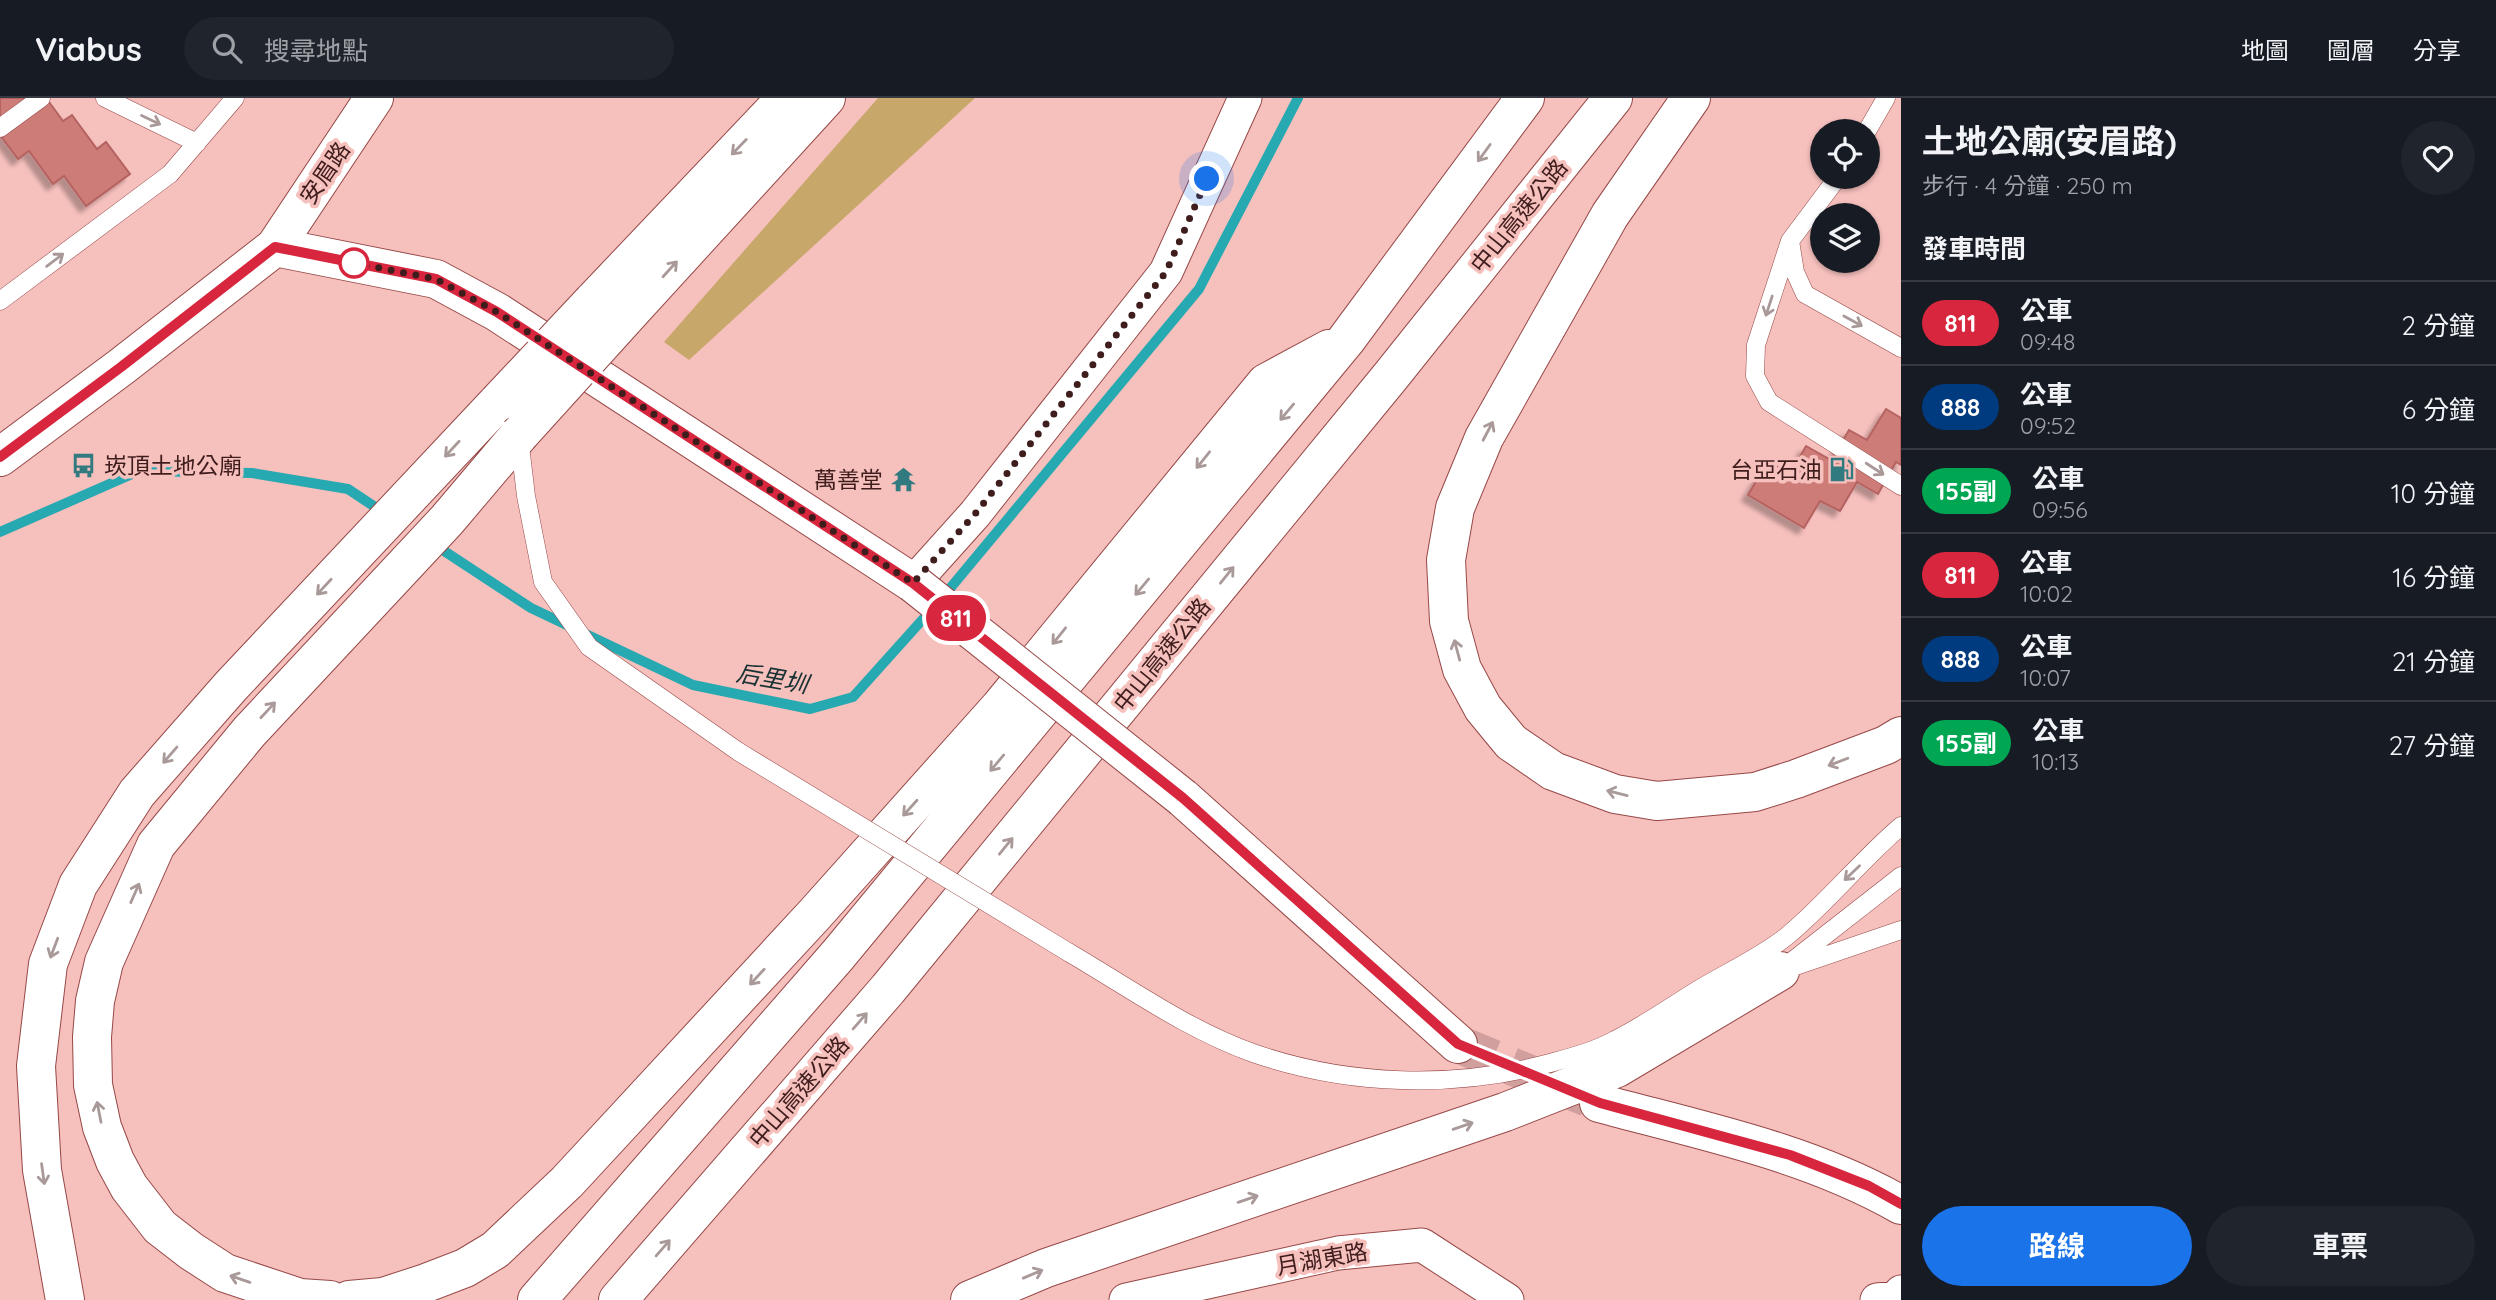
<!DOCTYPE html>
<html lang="zh-TW">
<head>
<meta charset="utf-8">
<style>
	body { margin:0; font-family:Quicksand,"Noto Sans TC",sans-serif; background:#20242c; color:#f1f3f6; height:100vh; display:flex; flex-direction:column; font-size:26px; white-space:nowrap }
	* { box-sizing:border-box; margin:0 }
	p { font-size:23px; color:#9ea1a6 }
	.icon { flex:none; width:38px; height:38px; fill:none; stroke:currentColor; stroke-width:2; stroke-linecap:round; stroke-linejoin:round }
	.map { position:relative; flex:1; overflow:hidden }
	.sheet { display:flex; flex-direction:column; background:#171b24; width:595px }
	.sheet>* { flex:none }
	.badge { padding:0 14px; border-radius:23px; font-size:24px; line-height:46px }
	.buttons { position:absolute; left:1810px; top:21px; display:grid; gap:14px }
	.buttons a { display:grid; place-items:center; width:70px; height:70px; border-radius:50%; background:#171b24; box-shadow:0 2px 5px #0004; font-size:35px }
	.you { position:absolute; width:35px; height:35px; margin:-18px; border:5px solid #fff; border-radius:50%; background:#1a73e8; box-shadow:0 0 0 10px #1a73e833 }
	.map>.badge { position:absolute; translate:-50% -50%; box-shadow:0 0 0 4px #fff }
	h2 { padding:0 21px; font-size:26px; line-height:63px }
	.round { display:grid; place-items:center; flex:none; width:74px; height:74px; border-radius:37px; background:#20242c }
	.head { display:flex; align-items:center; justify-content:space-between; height:119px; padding:0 21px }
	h1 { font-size:33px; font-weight:700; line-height:52px }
	.primary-button { display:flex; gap:14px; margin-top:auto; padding:14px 21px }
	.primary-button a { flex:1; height:80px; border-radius:42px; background:#1a73e8; color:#fff; font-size:28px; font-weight:700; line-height:80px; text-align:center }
	.primary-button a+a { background:#20242c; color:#f1f3f6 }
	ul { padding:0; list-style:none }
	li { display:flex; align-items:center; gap:21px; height:84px; padding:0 21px; border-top:2px solid #363941 }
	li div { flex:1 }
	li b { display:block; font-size:26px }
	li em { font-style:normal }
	li .badge { min-width:77px; font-weight:700; text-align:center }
	header { display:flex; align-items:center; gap:42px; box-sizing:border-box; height:98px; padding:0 35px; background:#171b24; border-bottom:2px solid #363941 }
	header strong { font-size:33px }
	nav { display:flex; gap:38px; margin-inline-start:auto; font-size:24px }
	.search { width:490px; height:63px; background:#20242c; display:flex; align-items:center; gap:18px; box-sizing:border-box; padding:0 24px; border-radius:38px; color:#9ea1a6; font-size:26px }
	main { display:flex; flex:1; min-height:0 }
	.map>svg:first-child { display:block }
	.green { fill:#c8a76a }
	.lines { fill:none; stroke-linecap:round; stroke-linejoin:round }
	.stream { stroke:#27a9b2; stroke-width:10 }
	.building { fill:#ce7b78; stroke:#b46361; stroke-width:2; filter:url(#shadow) }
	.tertiary-tunnel { stroke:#d19f9d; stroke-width:38; stroke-dasharray:38 19; stroke-linecap:butt }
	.service-casing { stroke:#964847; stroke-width:19 }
	.minor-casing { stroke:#964847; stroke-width:35 }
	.tertiary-casing { stroke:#964847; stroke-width:40 }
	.motorway-casing { stroke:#964847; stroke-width:40 }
	.service { stroke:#fff; stroke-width:18 }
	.minor { stroke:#fff; stroke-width:33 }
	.tertiary { stroke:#fff; stroke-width:38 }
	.motorway { stroke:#fff; stroke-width:38 }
	.service-bridge-casing { stroke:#964847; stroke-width:19; stroke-linecap:butt }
	.tertiary-bridge-casing { stroke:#964847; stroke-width:40; stroke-linecap:butt }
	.motorway-bridge-casing { stroke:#964847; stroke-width:40; stroke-linecap:butt }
	.service-bridge { stroke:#fff; stroke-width:18 }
	.tertiary-bridge { stroke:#fff; stroke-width:38 }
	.motorway-bridge { stroke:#fff; stroke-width:38 }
	.oneway { stroke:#a99999 }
	.line-casing { stroke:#fff; stroke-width:16 }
	.line { stroke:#d7263d; stroke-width:10 }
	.walk { stroke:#3f1d1d; stroke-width:7; stroke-dasharray:0 12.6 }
	.stop-dot { fill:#fff; stroke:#d7263d; stroke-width:3.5 }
	.labels { text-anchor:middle; stroke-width:7; stroke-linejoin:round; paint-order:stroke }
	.street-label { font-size:23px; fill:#3f1d1d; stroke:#f6c0bd }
	.poi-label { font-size:23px; fill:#3f1d1d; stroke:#f6c0bd; text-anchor:end }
	.water-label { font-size:24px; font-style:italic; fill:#183234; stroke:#f6c0bd }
</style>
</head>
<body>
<header>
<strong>Viabus</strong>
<div class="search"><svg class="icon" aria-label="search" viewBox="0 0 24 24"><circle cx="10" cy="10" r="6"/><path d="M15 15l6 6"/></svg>搜尋地點</div>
<nav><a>地圖</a><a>圖層</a><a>分享</a></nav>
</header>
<main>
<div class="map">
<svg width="1901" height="1202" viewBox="0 0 1901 1202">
	<defs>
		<filter id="shadow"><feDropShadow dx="-6" dy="6" stdDeviation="2" flood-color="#0004"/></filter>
	</defs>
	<rect width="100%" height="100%" fill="#f6c0bd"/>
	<path class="green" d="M878,0H975L689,262L664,244Z"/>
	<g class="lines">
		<path class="stream" d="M0,434L139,373L252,375L348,391L384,415
			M435,447L531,510L693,587L810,611L853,599L932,511
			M942,500L1199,191L1298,0"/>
	</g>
	<path class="building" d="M0,0H46L63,23L72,17L97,51L106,44L130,76L86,108L64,78L53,86L29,53L18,61L0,37Z
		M1886,311L1901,320V367L1896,364L1878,396L1857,384L1840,413L1820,403L1804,430L1748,397L1768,363L1790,376L1806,348L1831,362L1849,332L1867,342Z"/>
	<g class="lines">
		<path class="tertiary-tunnel" d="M1458,946L1588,1000"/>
		<defs>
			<path id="service" d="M105,0L197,45
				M0,30L41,0
				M1867,33L1886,0
				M1838,79L1790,143L1795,174L1805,196L1901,250
				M1790,143L1756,247L1755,278L1769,304L1901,388
				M0,203L170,76L235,0
				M519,339L526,398L543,484L589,549L739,654
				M1068,854C1128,889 1188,932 1253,955C1348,988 1454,991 1550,965C1572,959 1595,953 1615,942C1645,927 1673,907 1701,890C1728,874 1764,857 1787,838C1828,804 1861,762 1901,728
				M1791,864L1901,778
				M1775,875L1901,832"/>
			<path id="minor" d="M913,485L975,416L1166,174L1245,0
				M1126,1202L1338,1155L1422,1147L1507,1202
				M1877,1202L1896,1200L1901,1194"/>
			<path id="tertiary" d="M275,149L436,181L497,214L913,485
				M0,359L121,269L275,149L374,0
				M1183,700L1458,946
				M1599,1005C1702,1033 1808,1054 1901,1107"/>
			<path id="motorway" d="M1691,0L1610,117L1484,340L1455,410L1446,462L1449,523L1462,571L1483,610L1511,644L1553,673L1615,696L1657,703L1755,694L1796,681L1886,647L1901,638
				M593,203L786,0
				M624,221L826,0
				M65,1202L42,1072L36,968L48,866L78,787L137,695L231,588L498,304
				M330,1202L300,1200L225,1175L191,1153L160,1129L129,1089L115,1063L102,1029L93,987L92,939L95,903L104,864L156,747L249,634L447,422L519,337
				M349,1202L383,1199L426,1185L465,1170L495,1152L567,1084L815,816L1000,609L1266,285L1329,251
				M537,1202L838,857L1346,242L1525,0
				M618,1202L888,891L1390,279L1613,0
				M970,1202L1046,1170L1505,1014L1617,970L1780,873"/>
		</defs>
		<use href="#service" class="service-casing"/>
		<use href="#minor" class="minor-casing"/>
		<use href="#tertiary" class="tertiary-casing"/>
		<use href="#motorway" class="motorway-casing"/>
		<use href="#service" class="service"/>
		<use href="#minor" class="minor"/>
		<use href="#tertiary" class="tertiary"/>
		<use href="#motorway" class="motorway"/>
		<defs>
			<path id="service-bridge" d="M739,654L1068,854"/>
			<path id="tertiary-bridge" d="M913,485L1183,700"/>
			<path id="motorway-bridge" d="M498,304L593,203
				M519,337L624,221"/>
		</defs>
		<use href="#service-bridge" class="service-bridge-casing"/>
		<use href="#tertiary-bridge" class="tertiary-bridge-casing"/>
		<use href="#motorway-bridge" class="motorway-bridge-casing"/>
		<use href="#service-bridge" class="service-bridge"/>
		<use href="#tertiary-bridge" class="tertiary-bridge"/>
		<use href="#motorway-bridge" class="motorway-bridge"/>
	</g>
	<defs><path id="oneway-shaft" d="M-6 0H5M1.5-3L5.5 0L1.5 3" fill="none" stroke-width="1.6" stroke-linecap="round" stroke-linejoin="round" transform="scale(1.75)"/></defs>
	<g class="oneway">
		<use href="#oneway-shaft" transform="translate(151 22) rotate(26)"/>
		<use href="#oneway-shaft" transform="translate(739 49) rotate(134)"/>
		<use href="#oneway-shaft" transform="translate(1484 55) rotate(126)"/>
		<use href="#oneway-shaft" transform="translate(55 162) rotate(-37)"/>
		<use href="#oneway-shaft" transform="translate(670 171) rotate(-48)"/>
		<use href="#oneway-shaft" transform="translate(1769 208) rotate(108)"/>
		<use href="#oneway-shaft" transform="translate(1853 223) rotate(29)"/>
		<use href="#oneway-shaft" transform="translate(1287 314) rotate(130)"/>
		<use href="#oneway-shaft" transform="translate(1488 333) rotate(-62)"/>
		<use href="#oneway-shaft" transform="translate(452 351) rotate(133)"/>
		<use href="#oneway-shaft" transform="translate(1203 362) rotate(129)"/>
		<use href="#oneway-shaft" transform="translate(1875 371) rotate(33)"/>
		<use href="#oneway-shaft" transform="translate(1227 477) rotate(-51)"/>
		<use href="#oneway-shaft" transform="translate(324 489) rotate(133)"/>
		<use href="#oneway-shaft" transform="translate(1142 489) rotate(130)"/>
		<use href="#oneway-shaft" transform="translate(1059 538) rotate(129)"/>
		<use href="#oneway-shaft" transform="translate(1457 552) rotate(-105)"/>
		<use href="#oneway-shaft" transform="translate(268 612) rotate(-47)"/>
		<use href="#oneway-shaft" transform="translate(170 657) rotate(131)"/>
		<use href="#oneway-shaft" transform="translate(1838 664) rotate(159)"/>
		<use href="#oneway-shaft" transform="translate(997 665) rotate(130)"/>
		<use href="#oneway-shaft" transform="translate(1617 695) rotate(-166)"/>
		<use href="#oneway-shaft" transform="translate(910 710) rotate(132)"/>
		<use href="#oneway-shaft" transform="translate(1006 748) rotate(-51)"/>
		<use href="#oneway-shaft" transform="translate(1852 775) rotate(136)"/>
		<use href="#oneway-shaft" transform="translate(135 795) rotate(-66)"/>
		<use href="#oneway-shaft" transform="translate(54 850) rotate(111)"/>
		<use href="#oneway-shaft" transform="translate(757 879) rotate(133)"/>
		<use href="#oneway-shaft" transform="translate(860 923) rotate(-49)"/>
		<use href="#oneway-shaft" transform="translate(99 1014) rotate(-101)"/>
		<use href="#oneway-shaft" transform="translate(1463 1028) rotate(-19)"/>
		<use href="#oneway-shaft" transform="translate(43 1076) rotate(82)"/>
		<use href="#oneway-shaft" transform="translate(1248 1101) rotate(-19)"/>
		<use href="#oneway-shaft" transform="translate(663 1150) rotate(-49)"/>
		<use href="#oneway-shaft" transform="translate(1033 1176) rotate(-23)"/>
		<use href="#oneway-shaft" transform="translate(240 1181) rotate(-161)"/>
	</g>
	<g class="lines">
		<defs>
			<path id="line" d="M0,359L121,269L275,149L436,181L497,214L913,485L1183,700L1458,946L1600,1005L1790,1057L1869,1088L1901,1106"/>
		</defs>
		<use href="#line" class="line-casing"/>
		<use href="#line" class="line"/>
		<path class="walk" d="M354,165L436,181L497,214L913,485L975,416L1166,174L1207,81"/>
	</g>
	<defs>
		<symbol id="bus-bare" viewBox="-9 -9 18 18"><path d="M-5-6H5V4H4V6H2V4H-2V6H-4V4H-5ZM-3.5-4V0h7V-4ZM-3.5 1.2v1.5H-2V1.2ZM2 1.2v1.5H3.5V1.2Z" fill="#317a7f" stroke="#f6c0bd" stroke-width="2.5" paint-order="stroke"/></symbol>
		<symbol id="fuel-bare" viewBox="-9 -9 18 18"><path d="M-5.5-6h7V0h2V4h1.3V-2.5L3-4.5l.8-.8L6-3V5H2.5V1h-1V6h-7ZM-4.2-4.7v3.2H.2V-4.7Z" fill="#317a7f" stroke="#f6c0bd" stroke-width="2.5" paint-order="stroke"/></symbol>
		<symbol id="temple-bare" viewBox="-9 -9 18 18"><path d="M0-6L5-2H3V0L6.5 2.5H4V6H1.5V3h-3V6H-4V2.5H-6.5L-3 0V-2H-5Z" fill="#317a7f" stroke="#f6c0bd" stroke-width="2.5" paint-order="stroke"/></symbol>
	</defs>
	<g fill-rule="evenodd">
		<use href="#bus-bare" x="66" y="350" width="35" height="35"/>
		<use href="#fuel-bare" x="1824" y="354" width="35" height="35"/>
		<use href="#temple-bare" x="886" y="364" width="35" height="35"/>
	</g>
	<circle class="stop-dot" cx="354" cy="165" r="14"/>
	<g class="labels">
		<g class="street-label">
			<text transform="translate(325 75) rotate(-56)" y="8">安眉路</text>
			<text transform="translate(1519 118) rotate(-51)" y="8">中山高速公路</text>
			<text transform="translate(1162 557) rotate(-51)" y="8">中山高速公路</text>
			<text transform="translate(799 994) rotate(-49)" y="8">中山高速公路</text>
			<text transform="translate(1322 1161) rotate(-10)" y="8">月湖東路</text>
		</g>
		<g class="poi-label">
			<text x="104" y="376" text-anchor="start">崁頂土地公廟</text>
			<text x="1822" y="380">台亞石油</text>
			<text x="883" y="390">萬善堂</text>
		</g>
		<g class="water-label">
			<text transform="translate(772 581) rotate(10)" y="8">后里圳</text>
		</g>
	</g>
</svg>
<div class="buttons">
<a><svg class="icon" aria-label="locate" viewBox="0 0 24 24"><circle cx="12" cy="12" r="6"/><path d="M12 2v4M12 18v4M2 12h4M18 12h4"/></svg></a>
<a><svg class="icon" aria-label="layers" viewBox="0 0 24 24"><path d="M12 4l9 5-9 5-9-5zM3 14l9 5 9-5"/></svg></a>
</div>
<div class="you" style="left:1207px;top:81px"></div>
<b class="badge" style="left:956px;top:520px;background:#d7263d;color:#fff">811</b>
</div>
<section class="sheet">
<div class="head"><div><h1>土地公廟(安眉路)</h1><p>步行 · 4 分鐘 · 250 m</p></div><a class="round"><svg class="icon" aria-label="heart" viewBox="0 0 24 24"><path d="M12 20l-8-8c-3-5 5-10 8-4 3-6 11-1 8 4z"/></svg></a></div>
<h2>發車時間</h2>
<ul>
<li><span class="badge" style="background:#d7263d;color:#fff">811</span><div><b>公車</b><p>09:48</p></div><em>2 分鐘</em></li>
<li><span class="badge" style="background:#003b80;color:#fff">888</span><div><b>公車</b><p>09:52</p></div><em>6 分鐘</em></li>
<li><span class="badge" style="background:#00a651;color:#fff">155副</span><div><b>公車</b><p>09:56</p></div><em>10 分鐘</em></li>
<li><span class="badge" style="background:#d7263d;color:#fff">811</span><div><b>公車</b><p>10:02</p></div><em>16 分鐘</em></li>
<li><span class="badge" style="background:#003b80;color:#fff">888</span><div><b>公車</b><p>10:07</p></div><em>21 分鐘</em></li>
<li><span class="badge" style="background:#00a651;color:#fff">155副</span><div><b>公車</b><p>10:13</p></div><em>27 分鐘</em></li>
</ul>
<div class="primary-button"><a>路線</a><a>車票</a></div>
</section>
</main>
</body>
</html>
